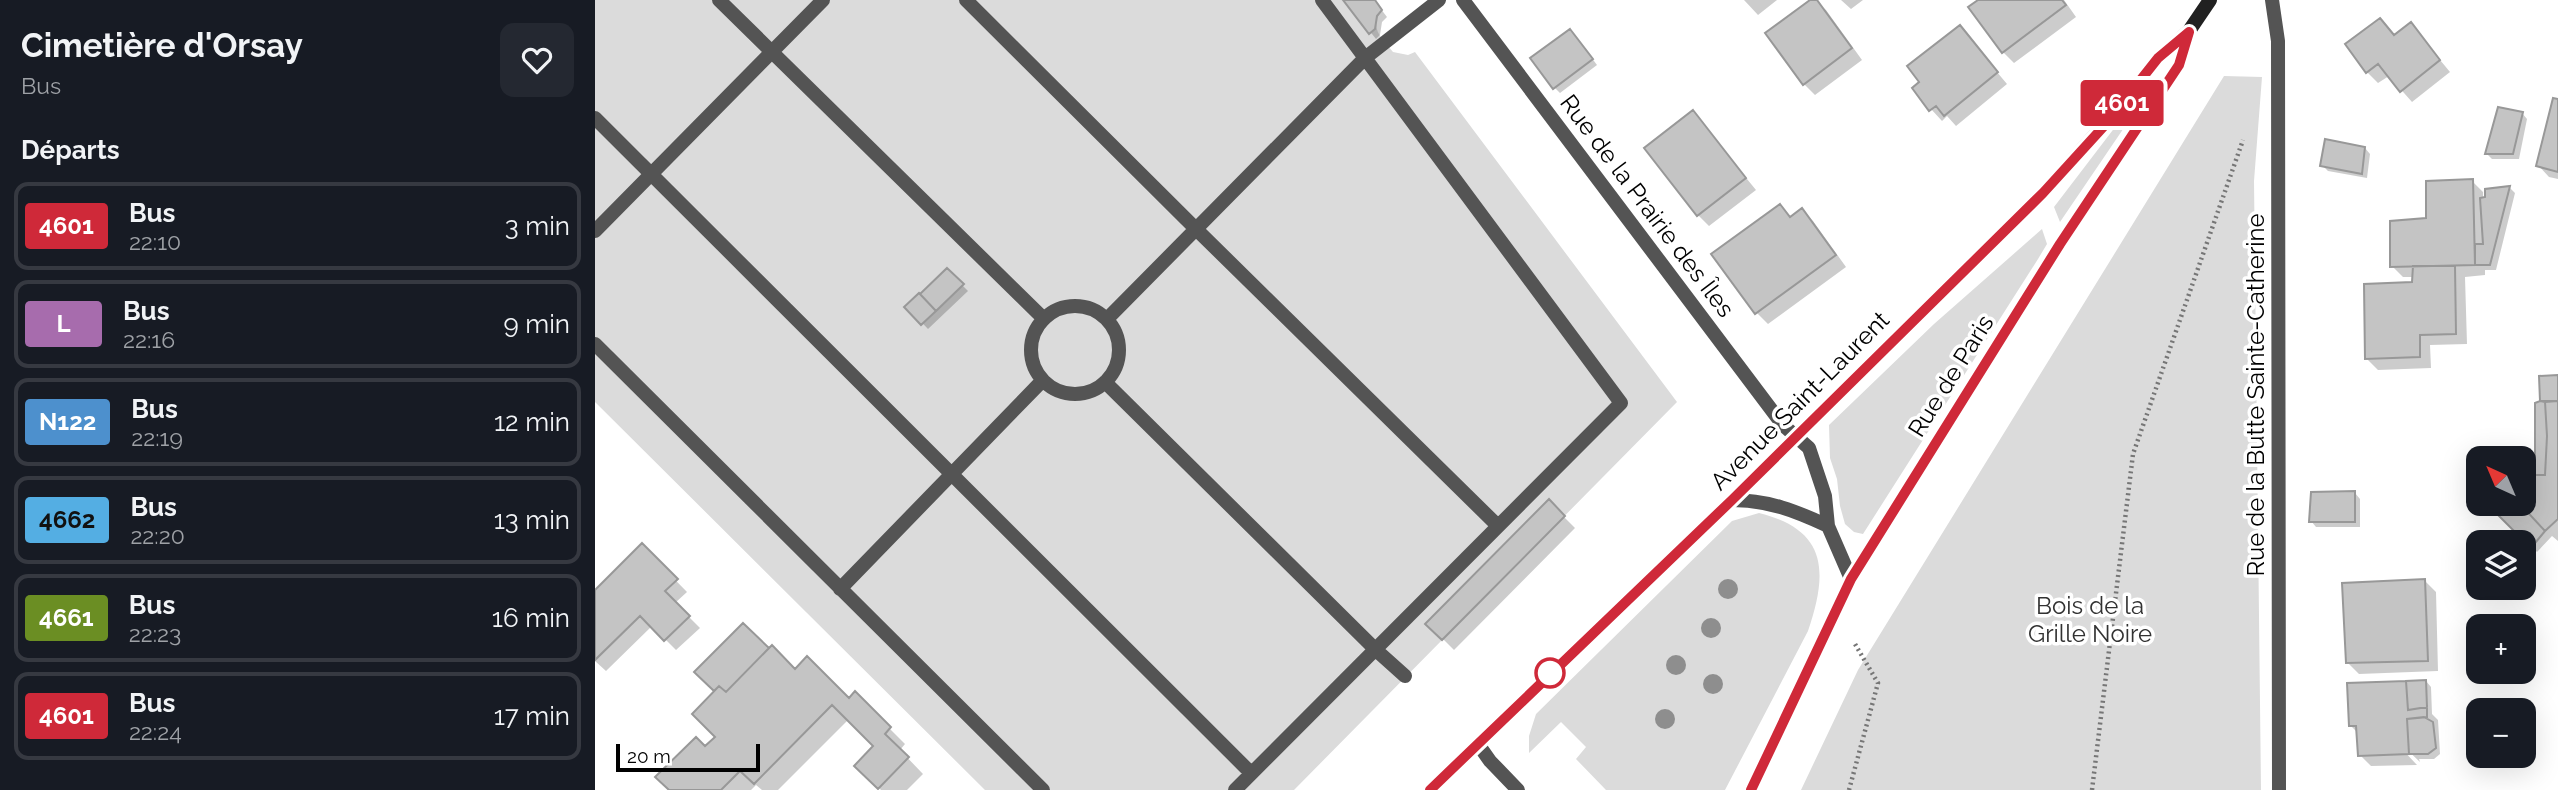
<!DOCTYPE html>
<html lang="fr">
<head>
<meta charset="utf-8">
<style>
	body { margin:0; font-family:Raleway,sans-serif; background:#242831; color:#f1f3f6; height:100vh; display:flex; flex-direction:column; font-size:26px; white-space:nowrap }
	* { box-sizing:border-box; margin:0 }
	p { font-size:23px; color:#9ea1a6 }
	.icon { flex:none; width:38px; height:38px; fill:none; stroke:currentColor; stroke-width:2; stroke-linecap:round; stroke-linejoin:round }
	.map { position:relative; flex:1; overflow:hidden }
	.panel { display:flex; flex-direction:column; background:#171b24; width:595px }
	.panel>* { flex:none }
	.badge { padding:0 14px; border-radius:5px; font-size:24px; line-height:46px }
	.needle { width:46px; rotate:316deg }
	.tools { position:absolute; left:1871px; top:446px; display:grid; gap:14px }
	.tools a { display:grid; place-items:center; width:70px; height:70px; border-radius:14px; background:#171b24; box-shadow:0 7px 28px #0002; font-size:35px }
	.scale { position:absolute; left:21px; bottom:18px; width:144px; box-sizing:border-box; padding-left:7px; border:4px solid #000; border-top:0; font-size:19px; line-height:24px; white-space:nowrap; color:#000; -webkit-text-stroke:5px #fff; paint-order:stroke }
	.map>.badge { position:absolute; translate:-50% -50%; box-shadow:0 0 0 4px #fff }
	h2 { padding:0 21px; font-size:26px; line-height:63px }
	.round { display:grid; place-items:center; flex:none; width:74px; height:74px; border-radius:14px; background:#242831 }
	.headline { display:flex; align-items:center; justify-content:space-between; height:119px; padding:0 21px }
	h1 { font-size:33px; font-weight:700; line-height:52px }
	ul { padding:0; list-style:none }
	li { display:flex; align-items:center; gap:21px; height:88px; margin:0 14px 10px; padding:0 7px; border:4px solid #363941; border-radius:14px }
	li div { flex:1 }
	li b { display:block; font-size:26px }
	li em { font-style:normal }
	li .badge { min-width:77px; font-weight:700; text-align:center }
	main { display:flex; flex:1; min-height:0 }
	.map>svg:first-child { display:block }
	.green { fill:#dbdbdb }
	.shadow { fill:#0003 }
	.building { fill:#c4c4c4; stroke:#989898; stroke-width:2 }
	.lines { fill:none; stroke-linecap:round; stroke-linejoin:round }
	.path { stroke:#767676; stroke-width:4.5; stroke-dasharray:2 3.5; stroke-linecap:butt }
	.lane { stroke:#545454; stroke-width:14 }
	.street { stroke:#545454; stroke-width:14 }
	.secondary { stroke:#212121; stroke-width:14 }
	.tree { fill:#8e8e8e }
	.line-casing { stroke:#fff; stroke-width:16 }
	.line { stroke:#cf2939; stroke-width:10 }
	.stop-dot { fill:#fff; stroke:#cf2939; stroke-width:3.5 }
	.labels { text-anchor:middle; stroke-width:7; stroke-linejoin:round; paint-order:stroke }
	.street-label { font-size:24px; fill:#000; stroke:#fff }
	.park-label { font-size:24px; fill:#323232; stroke:#fff }
</style>
</head>
<body>
<main>
<section class="panel">
<div class="headline"><div><h1>Cimetière d'Orsay</h1><p>Bus</p></div><a class="round"><svg class="icon" aria-label="heart" viewBox="0 0 24 24"><path d="M12 20l-8-8c-3-5 5-10 8-4 3-6 11-1 8 4z"/></svg></a></div>
<h2>Départs</h2>
<ul>
<li><span class="badge" style="background:#cf2939;color:#fff">4601</span><div><b>Bus</b><p>22:10</p></div><em>3 min</em></li>
<li><span class="badge" style="background:#a76cad;color:#fff">L</span><div><b>Bus</b><p>22:16</p></div><em>9 min</em></li>
<li><span class="badge" style="background:#4d90cd;color:#fff">N122</span><div><b>Bus</b><p>22:19</p></div><em>12 min</em></li>
<li><span class="badge" style="background:#54aee3;color:#111">4662</span><div><b>Bus</b><p>22:20</p></div><em>13 min</em></li>
<li><span class="badge" style="background:#6b8e23;color:#fff">4661</span><div><b>Bus</b><p>22:23</p></div><em>16 min</em></li>
<li><span class="badge" style="background:#cf2939;color:#fff">4601</span><div><b>Bus</b><p>22:24</p></div><em>17 min</em></li>
</ul>
</section>
<div class="map">
<svg width="1963" height="790" viewBox="0 0 1963 790">
	<rect width="100%" height="100%" fill="#fff"/>
	<path class="green" d="M0,0H780L787,10C773,27 787,39 798,52L813,55L820,52L1082,402L699,790H390L0,402Z
		M1629,76L1667,77L1659,181L1666,790H1206L1263,670Z
		M1553,84L1556,88L1465,222L1459,207Z
		M1447,229L1452,244L1443,259L1268,534L1259,532L1250,524L1245,506L1242,479L1235,458L1234,425L1339,324Z
		M1164,513C1233,530 1233,572 1213,631L1130,790H1011L981,759L991,747L966,722L934,753V736L941,714L1137,521Z"/>
	<path class="shadow" d="M750,0H779L792,17L787,22L785,35L781,39Z
		M1149,0H1182L1163,15Z
		M1218,0L1231,10L1267,60L1220,95L1209,84Z
		M1246,0H1268L1256,9Z
		M1386,0H1469L1481,17L1419,63L1408,52Z
		M1816,25L1855,72L1817,102L1794,76L1783,83L1772,72Z
		M1365,28L1412,84L1361,126L1352,116L1347,121L1336,109L1326,82Z
		M981,37L1002,65L965,93L960,88Z
		M1963,101V179L1954,177L1943,165Z
		M1098,113L1161,190L1114,226L1103,215Z
		M1927,113L1932,119L1924,159H1897L1892,154Z
		M1770,148L1775,154L1772,178L1733,171L1727,165Z
		M1877,181L1888,192V205L1892,191L1915,188L1920,193L1901,270H1890V275L1870,277L1872,344L1835,345L1836,368L1783,370L1772,359L1819,284V277H1808L1797,266L1833,220Z
		M1185,206L1197,218L1207,210L1218,221L1251,267L1173,324L1162,313L1118,254Z
		M352,270L373,291L333,329L312,307Z
		M1945,377H1963V541L1957,536L1942,552L1905,515L1915,504H1928L1941,476L1947,402Z
		M1760,493L1765,499V527H1721L1716,521Z
		M954,502L980,528L859,650L833,624Z
		M47,546L92,592L80,603L105,628L81,650L57,626L11,671L0,661V592Z
		M1830,581L1841,592L1843,671L1764,674L1752,662Z
		M148,625L200,671L254,700L260,694L310,744L305,750L328,774L312,790H286L262,766L280,746L254,719L183,790H167L161,785L156,790H76L122,737L121,692L102,672Z
		M1831,681L1836,687L1837,714L1843,720L1845,754L1839,759H1824L1825,762L1809,747L1807,749L1822,765L1776,766L1765,755L1763,733L1756,726Z"/>
	<path class="building" d="M748,0H780L787,10L782,16L780,29L774,34Z
		M1215,0H1222L1257,48L1208,85L1170,33Z
		M1383,0H1467L1471,5L1407,53L1373,7Z
		M1785,18L1799,35L1816,22L1845,60L1805,92L1783,64L1771,73L1750,44Z
		M1365,25L1403,72L1349,116L1341,106L1334,111L1317,88L1324,82L1312,66Z
		M975,29L998,59L958,89L935,58Z
		M1958,98L1963,99V172L1941,166Z
		M1903,107L1928,112L1918,154H1890Z
		M1098,110L1151,178L1102,216L1049,148Z
		M1730,139L1770,147L1767,174L1725,166Z
		M1878,179L1880,265L1795,267V221L1831,218V181Z
		M1915,186L1895,265H1880V244H1888L1885,198L1890,197V189Z
		M1185,204L1195,217L1207,208L1241,255L1160,314L1116,254Z
		M1818,266H1860L1861,334L1825,335V357L1770,359L1769,284L1817,282Z
		M352,268L369,284L341,311L325,294Z
		M324,293L341,311L326,325L309,307Z
		M1963,375V401H1945L1944,376Z
		M1945,401L1950,402L1952,436L1950,475H1940V403Z
		M1963,401V519L1950,531L1925,504H1928V487L1940,475H1950L1952,436L1950,402Z
		M1760,491V522H1714L1716,492Z
		M954,499L970,516L847,640L830,624Z
		M1913,504H1925L1950,531L1936,548L1903,515Z
		M47,543L83,579L70,591L95,616L69,641L45,616L0,660V590Z
		M1830,579L1833,661L1751,663L1747,583Z
		M148,623L174,648L131,692L124,686L119,691L99,672Z
		M177,645L200,669L212,656L254,698L260,691L296,727L290,734L314,757L283,789L259,766L278,746L237,705L159,784L145,771L126,790H74L60,777L101,737L110,746L120,737L97,714L124,686L131,692Z
		M1831,680L1832,707L1813,710L1811,681Z
		M1811,681L1813,710L1832,707V717L1812,719L1814,754L1763,756L1761,726H1754L1752,683Z
		M1829,717L1838,722L1841,748L1833,754H1814L1812,719Z"/>
	<g class="lines">
		<path class="path" d="M1254,790L1283,683L1260,644
			M1497,790L1538,454L1648,140"/>
		<path class="lane" d="M124,0L449,319
			M371,0L601,229L903,526
			M0,118L656,773
			M0,231L228,0
			M436 350a44 44 0 1 1 88 0a44 44 0 1 1-88 0Z
			M512,319L770,58L844,0
			M0,344L448,790
			M510,382L781,650L810,676
			M245,589L448,380
			M640,790L1026,403L727,0"/>
		<path class="street" d="M868,0L1188,425L1214,448L1230,496L1233,526L1256,579
			M1677,0L1683,41L1684,790
			M1137,500C1173,500 1201,511 1233,526
			M883,744L895,761L923,790"/>
		<path class="secondary" d="M835,790L1137,500L1448,193L1509,125L1563,58L1594,31
			M1156,790L1256,579L1465,244L1584,65L1594,31L1615,0"/>
	</g>
	<g class="tree">
		<circle cx="1133" cy="589" r="10"/>
		<circle cx="1116" cy="628" r="10"/>
		<circle cx="1081" cy="665" r="10"/>
		<circle cx="1118" cy="684" r="10"/>
		<circle cx="1070" cy="719" r="10"/>
	</g>
	<g class="lines">
		<defs>
			<path id="line" d="M835,790L1137,500L1448,193L1510,125L1563,58L1594,32L1584,65L1465,244L1256,579L1156,790"/>
		</defs>
		<use href="#line" class="line-casing"/>
		<use href="#line" class="line"/>
	</g>
	<circle class="stop-dot" cx="955" cy="673" r="14"/>
	<g class="labels">
		<g class="street-label">
			<text transform="translate(1052 206) rotate(53)" y="8">Rue de la Prairie des Îles</text>
			<text transform="translate(1356 376) rotate(-58)" y="8">Rue de Paris</text>
			<text transform="translate(1661 395) rotate(-90)" y="8">Rue de la Butte Sainte-Catherine</text>
			<text transform="translate(1205 401) rotate(-45)" y="8">Avenue Saint-Laurent</text>
		</g>
		<g class="park-label">
			<text x="1495" y="614">Bois de la<tspan x="1495" dy="28">Grille Noire</tspan></text>
		</g>
	</g>
</svg>
<div class="tools">
<a><svg class="needle" viewBox="-14 -14 28 28"><path d="M0-13l5 13h-10z" fill="#e53935"/><path d="M0 13l5-13h-10z" fill="#9ea1a6"/></svg></a>
<a><svg class="icon" aria-label="layers" viewBox="0 0 24 24"><path d="M12 4l9 5-9 5-9-5zM3 14l9 5 9-5"/></svg></a>
<a>+</a>
<a>−</a>
</div>
<div class="scale">20 m</div>
<b class="badge" style="left:1527px;top:103px;background:#cf2939;color:#fff">4601</b>
</div>
</main>
</body>
</html>
